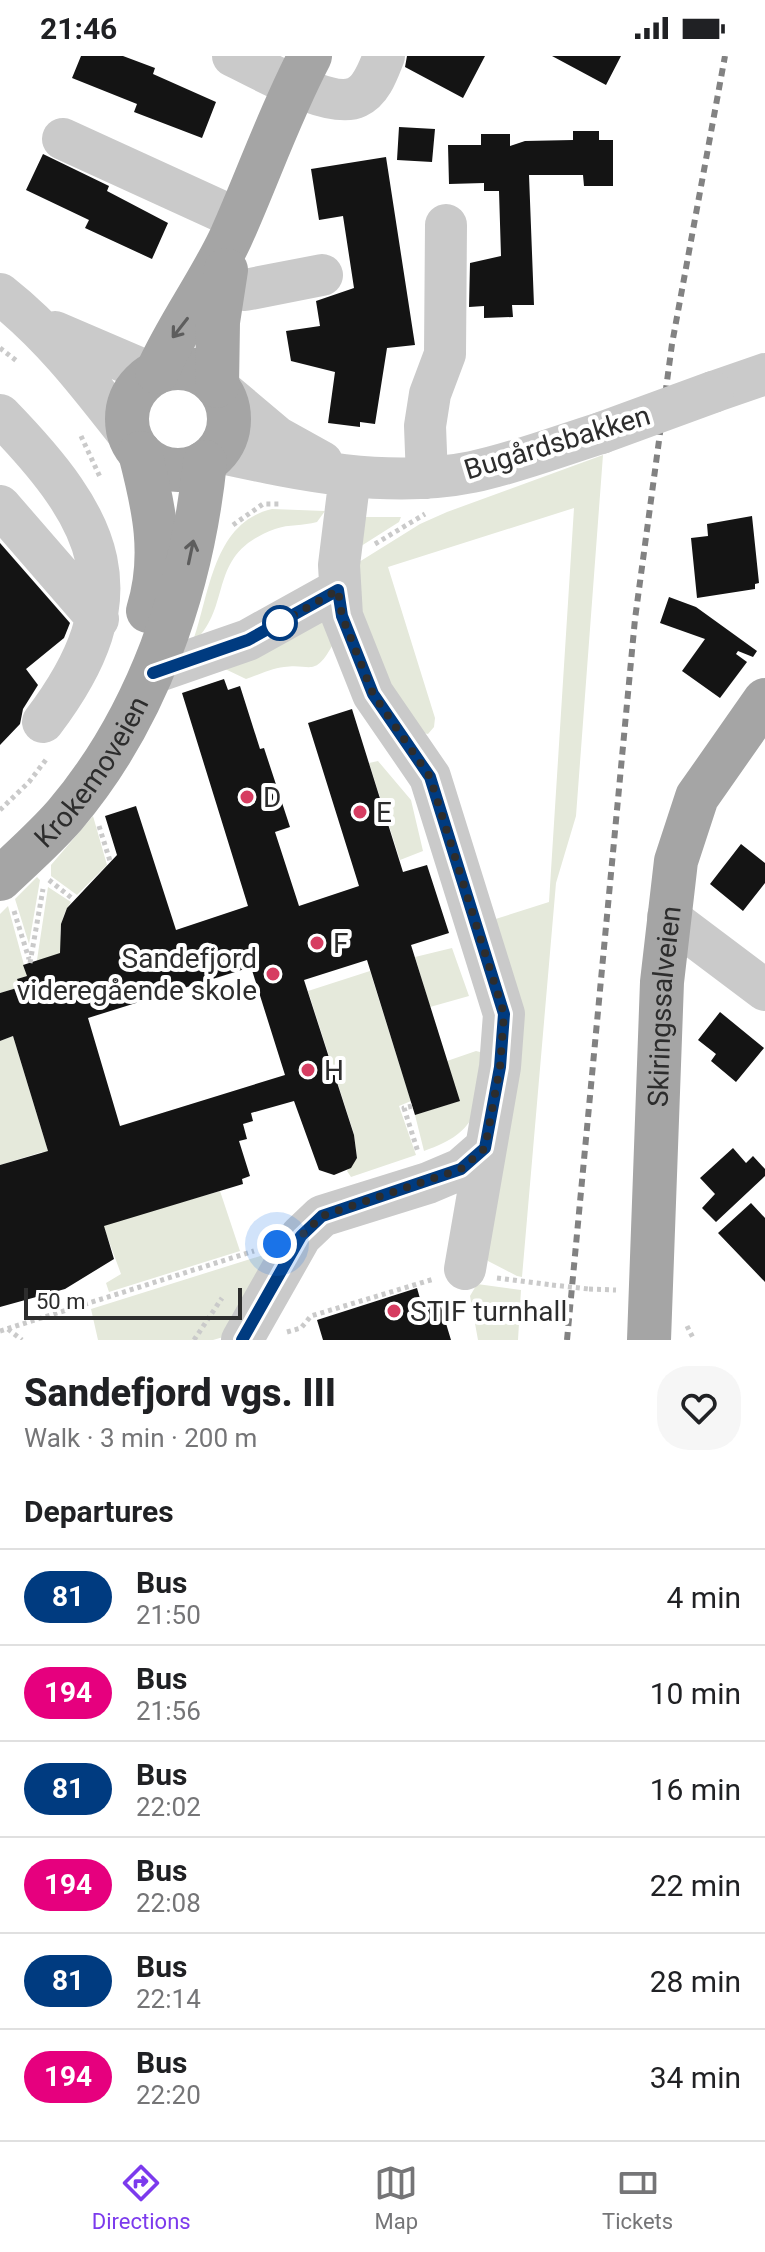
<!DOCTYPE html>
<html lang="en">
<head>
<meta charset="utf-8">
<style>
	body { margin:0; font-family:Roboto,sans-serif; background:#f6f6f6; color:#202124; height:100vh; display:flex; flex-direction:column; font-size:30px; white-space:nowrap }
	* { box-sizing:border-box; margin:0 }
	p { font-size:26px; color:#757577 }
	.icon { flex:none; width:44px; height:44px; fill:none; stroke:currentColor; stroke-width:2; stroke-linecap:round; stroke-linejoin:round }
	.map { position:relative; height:1284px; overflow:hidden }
	.sheet { display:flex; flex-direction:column; background:#fff; flex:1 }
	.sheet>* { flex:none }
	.badge { padding:0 16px; border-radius:26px; font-size:28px; line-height:52px }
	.scale { position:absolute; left:24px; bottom:20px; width:218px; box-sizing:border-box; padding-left:8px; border:4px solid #2d2d2d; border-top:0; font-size:22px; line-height:28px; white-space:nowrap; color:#2d2d2d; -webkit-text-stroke:6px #fff; paint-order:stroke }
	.you { position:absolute; width:40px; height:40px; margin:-20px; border:6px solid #fff; border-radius:50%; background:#1a73e8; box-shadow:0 0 0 12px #1a73e833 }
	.map>.badge { position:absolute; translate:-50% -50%; box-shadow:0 0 0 4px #fff }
	h2 { padding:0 24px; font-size:30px; line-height:72px }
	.round { display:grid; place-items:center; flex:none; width:84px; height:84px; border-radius:32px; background:#f6f6f6 }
	.head { display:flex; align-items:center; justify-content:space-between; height:136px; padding:0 24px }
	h1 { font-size:38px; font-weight:800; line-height:60px }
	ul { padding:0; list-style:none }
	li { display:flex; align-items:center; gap:24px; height:96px; padding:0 24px; border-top:2px solid #e0e0e0 }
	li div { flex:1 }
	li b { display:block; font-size:30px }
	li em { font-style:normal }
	li .badge { min-width:88px; font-weight:700; text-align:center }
	.status { display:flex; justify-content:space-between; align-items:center; height:56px; padding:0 40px; background:#fff; direction:ltr }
	.status svg { height:22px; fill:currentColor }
	.tab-bar { display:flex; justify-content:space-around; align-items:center; height:112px; border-top:2px solid #e0e0e0; background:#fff; font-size:22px; color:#757577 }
	.tab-bar a { display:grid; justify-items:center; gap:4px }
	.tab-bar .current { color:#7c3aed }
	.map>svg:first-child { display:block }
	.green { fill:#e5e9db }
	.building { fill:#141414; fill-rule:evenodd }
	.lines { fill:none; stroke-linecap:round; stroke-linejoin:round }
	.path { stroke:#cacaca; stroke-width:5; stroke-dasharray:4 4; stroke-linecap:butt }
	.minor { stroke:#cacaca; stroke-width:42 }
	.major { stroke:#a5a5a5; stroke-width:44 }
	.rail { stroke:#828282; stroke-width:6; stroke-dasharray:8 6; stroke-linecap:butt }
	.path-bridge { stroke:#cacaca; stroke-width:5; stroke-dasharray:4 4; stroke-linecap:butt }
	.minor-bridge { stroke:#cacaca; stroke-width:42 }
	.oneway { stroke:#5d5d5d }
	.line-casing { stroke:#fff; stroke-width:18 }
	.line { stroke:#003b80; stroke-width:12 }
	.walk { stroke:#2d2d2d; stroke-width:8; stroke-dasharray:0 14.4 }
	.stop-dot { fill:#fff; stroke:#003b80; stroke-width:4 }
	.poi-dot { fill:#d63d61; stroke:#fff; stroke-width:3 }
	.labels { text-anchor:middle; stroke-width:8; stroke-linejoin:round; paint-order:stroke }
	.street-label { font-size:28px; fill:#2d2d2d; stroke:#fff }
	.poi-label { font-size:28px; fill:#2d2d2d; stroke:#fff; text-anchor:start }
</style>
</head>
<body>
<div class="status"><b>21:46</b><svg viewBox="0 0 49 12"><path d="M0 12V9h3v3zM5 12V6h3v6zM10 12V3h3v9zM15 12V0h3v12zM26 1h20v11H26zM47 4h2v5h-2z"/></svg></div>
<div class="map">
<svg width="765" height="1284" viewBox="0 0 765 1284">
	<rect width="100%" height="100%" fill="#fff"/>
	<path class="green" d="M603,399L576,760L556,827L522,1221L517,1220L488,1205L486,866L549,846L574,452L388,511L435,662L434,671L428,678L414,675L362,571L359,506L420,468L447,456Z
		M272,453L325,455L317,466C303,470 289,468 275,473C204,499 235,550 192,588C210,539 212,467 272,453Z
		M366,461H401L399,466L358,492L361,465Z
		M326,562L332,590C314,622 311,607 284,611C272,612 258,619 246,623L223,612Z
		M378,705L411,744L423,795L400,804L369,707Z
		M93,760L107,809L77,839L51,820V809Z
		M37,821L40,824L29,888L15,843Z
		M48,831L71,846C57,866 58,887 68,908L41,916L37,904Z
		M8,850L27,920L17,923L20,931L0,937V858Z
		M452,892L469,940L430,951L415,901Z
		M370,915L411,1045L399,1050L416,1099L351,1121L347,1115L357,1102L354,1078L308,935Z
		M13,980L52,1108L42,1096L0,1109V985Z
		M476,995L492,999C475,1052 482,1075 424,1095L415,1059L459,1045L447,1005Z
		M220,1135L240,1195L109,1236L106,1227L121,1218L103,1169Z
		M276,1195L230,1279L213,1284H98L91,1253Z
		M477,1228L521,1234L518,1284H478L470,1240Z"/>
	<path class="building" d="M81,0H123L155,12L153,18L216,46L202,82L134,56L137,48L72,22Z
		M407,0H485L463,42L405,11Z
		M552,0H621L606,29Z
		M399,71L435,73L432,106L397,104Z
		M573,75H599V84H613V130H584L583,119H529L534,249H512L513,261L484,262V250L469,251L470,207L501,200L499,135H484V127L449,128L448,89H481V78H510V90L525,85L573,84Z
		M43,98L109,130L107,135L168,167L152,203L85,172L89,164L26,134Z
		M386,101L415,289L387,292L375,368L360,366V371L328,367L335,316L291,305L286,275L320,270L316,245L354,232L343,160L319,164L311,113Z
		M752,460L759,527L755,528V533L697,542L691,482L708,480L707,468Z
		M0,487L70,567L64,582L26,613L38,629L23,653L20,668L0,689Z
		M669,541L696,551L757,595L753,601L738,595L736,598L747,606L720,642L682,615L705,583L660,567Z
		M224,623L228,634L240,630L260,693L264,692L290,771L275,776L299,850L359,830L308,667L352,653L403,816L427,809L449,877L411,889L460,1045L415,1059L367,904L304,924L354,1079L357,1102L351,1112L334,1119L319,1114L294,1045L251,1057L253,1065L243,1068L247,1083L239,1085L250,1120L242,1123L243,1128L104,1170L114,1203L65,1233L0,1251V1109L48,1095L13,980L0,985V937L20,931L17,923L27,920L23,909L60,897L61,868L67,852L117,799L105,760L136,750L176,874L248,850L182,637ZM251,911L285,1019L120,1070L88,962Z
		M741,788L765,807V827L743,855L710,828Z
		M720,956L764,992L736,1026L711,1005L716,998L698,984Z
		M733,1092L746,1107L753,1100L765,1113V1120L716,1166L702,1152L715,1138L700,1122Z
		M751,1147L765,1162V1226L718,1177Z
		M417,1232L421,1246L438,1241L451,1284H323L317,1264Z"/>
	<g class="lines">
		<path class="path" d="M0,292L18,306
			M81,380L100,421
			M233,469L263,448H280
			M375,488L425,458
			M0,754L29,726L48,701
			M99,770L111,808
			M49,824L73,843
			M14,855L29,903
			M30,907L43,833
			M412,1050L404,1052L418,1096
			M497,1222L552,1229
			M589,1233L616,1234
			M687,1270L694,1284
			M8,1273L22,1284
			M0,1275L254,1195
			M287,1276L301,1272L311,1260L434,1223
			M194,1284L222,1242"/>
		<path class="minor" d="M233,0C259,12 331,54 357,41C372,34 378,15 384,0
			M63,83L238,163
			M206,228L245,234L322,219
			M0,238C52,279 89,328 129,379
			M55,276L153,318
			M220,333L277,381L322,406
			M713,336L765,318
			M0,359C103,465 140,538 43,666
			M217,396C300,414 388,433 472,416C516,407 559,390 601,377
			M350,420L339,509L342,560L373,638L430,721L504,958L500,1011L465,1213
			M427,422L425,370L430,338L445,298L446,169
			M0,450L98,563
			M153,617L248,584L338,534
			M668,861L765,934
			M242,1284L301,1180L322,1160L428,1127L461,1113L485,1092"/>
		<g class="major">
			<circle cx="178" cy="363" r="51"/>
			<path d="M157,316C178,269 209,228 231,181C258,121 279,59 310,0"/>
			<path d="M217,330L218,266L226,214"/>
			<path d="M140,397C154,451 165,500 148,555"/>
			<path id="s1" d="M0,823C22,802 45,782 65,759C148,661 192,532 205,406"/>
			<path id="s2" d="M649,1284L662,926L676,805L697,741L765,644"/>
		</g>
		<path class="rail" d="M567,1284L635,563L672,288L725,0"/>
		<path class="path-bridge" d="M552,1229L589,1233"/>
		<path class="minor-bridge" d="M601,377L713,336"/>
	</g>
	<defs><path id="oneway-shaft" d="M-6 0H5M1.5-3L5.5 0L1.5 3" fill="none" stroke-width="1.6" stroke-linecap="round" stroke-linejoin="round" transform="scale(2)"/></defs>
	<g class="oneway">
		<use href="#oneway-shaft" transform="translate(180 272) rotate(128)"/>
		<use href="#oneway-shaft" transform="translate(191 496) rotate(-78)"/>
	</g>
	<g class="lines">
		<defs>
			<path id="line" d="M153,617L248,584L338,534L342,560L373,638L430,721L504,958L500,1011L485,1092L461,1113L322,1160L301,1180L242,1284"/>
		</defs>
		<use href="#line" class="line-casing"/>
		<use href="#line" class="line"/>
		<path class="walk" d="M277,1188L301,1180L322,1160L461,1113L485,1092L500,1011L504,958L430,721L373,638L342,560L338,534L280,567"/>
	</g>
	<circle class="stop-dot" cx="280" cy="567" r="16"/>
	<g class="poi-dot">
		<circle cx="247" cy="741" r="8"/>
		<circle cx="360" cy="756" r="8"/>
		<circle cx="317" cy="887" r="8"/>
		<circle cx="273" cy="918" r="8"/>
		<circle cx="308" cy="1014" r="8"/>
		<circle cx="394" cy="1255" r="8"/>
	</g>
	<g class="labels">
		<g class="street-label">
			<text transform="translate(557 386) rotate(-17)" y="10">Bugårdsbakken</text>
			<text dy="10" stroke="none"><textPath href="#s1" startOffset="142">Krokemoveien</textPath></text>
			<text dy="10" stroke="none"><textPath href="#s2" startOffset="334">Skiringssalveien</textPath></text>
		</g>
		<g class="poi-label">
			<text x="263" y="751">D</text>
			<text x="376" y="766">E</text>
			<text x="333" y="897">F</text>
			<text x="257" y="912" text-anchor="end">Sandefjord<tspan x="257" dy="32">videregående skole</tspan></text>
			<text x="324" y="1024">H</text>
			<text x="410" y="1265">STIF turnhall</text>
		</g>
	</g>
</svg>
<div class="scale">50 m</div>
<div class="you" style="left:277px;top:1188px"></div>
</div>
<section class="sheet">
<div class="head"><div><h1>Sandefjord vgs. III</h1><p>Walk · 3 min · 200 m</p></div><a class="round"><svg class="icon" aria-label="heart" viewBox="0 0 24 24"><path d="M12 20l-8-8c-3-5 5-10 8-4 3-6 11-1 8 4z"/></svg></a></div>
<h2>Departures</h2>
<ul>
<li><span class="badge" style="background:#003b80;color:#fff">81</span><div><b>Bus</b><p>21:50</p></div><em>4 min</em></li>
<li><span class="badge" style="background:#e6007e;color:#fff">194</span><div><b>Bus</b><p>21:56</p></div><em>10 min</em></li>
<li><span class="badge" style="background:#003b80;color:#fff">81</span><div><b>Bus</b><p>22:02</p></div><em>16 min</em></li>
<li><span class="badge" style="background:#e6007e;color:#fff">194</span><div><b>Bus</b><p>22:08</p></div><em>22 min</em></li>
<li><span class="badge" style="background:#003b80;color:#fff">81</span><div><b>Bus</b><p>22:14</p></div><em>28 min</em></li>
<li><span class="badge" style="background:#e6007e;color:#fff">194</span><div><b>Bus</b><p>22:20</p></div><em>34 min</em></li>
</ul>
</section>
<nav class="tab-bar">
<a class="current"><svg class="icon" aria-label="directions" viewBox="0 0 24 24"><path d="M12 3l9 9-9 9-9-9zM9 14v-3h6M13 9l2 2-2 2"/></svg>Directions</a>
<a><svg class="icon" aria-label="map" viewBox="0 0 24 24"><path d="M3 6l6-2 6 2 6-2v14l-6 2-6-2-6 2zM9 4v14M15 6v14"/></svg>Map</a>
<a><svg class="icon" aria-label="tickets" viewBox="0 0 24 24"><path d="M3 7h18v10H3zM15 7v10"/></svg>Tickets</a>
</nav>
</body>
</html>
